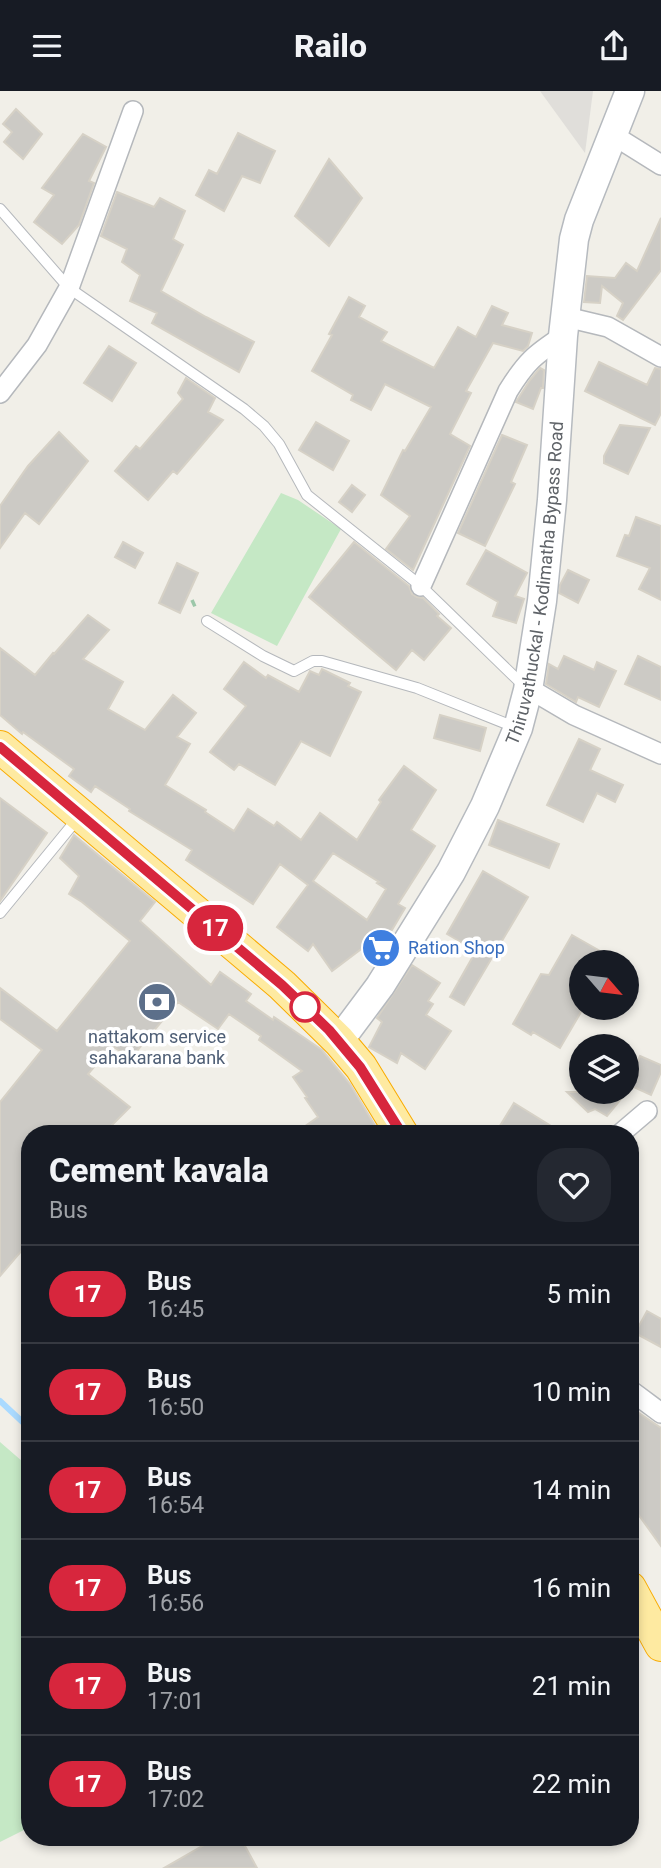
<!DOCTYPE html>
<html lang="en">
<head>
<meta charset="utf-8">
<style>
	body { margin:0; font-family:Roboto,sans-serif; background:#242831; color:#f1f3f6; height:100vh; display:flex; flex-direction:column; font-size:26px; white-space:nowrap }
	* { box-sizing:border-box; margin:0 }
	p { font-size:23px; color:#9ea1a6 }
	.icon { flex:none; width:38px; height:38px; fill:none; stroke:currentColor; stroke-width:2; stroke-linecap:round; stroke-linejoin:round }
	.map { position:relative; flex:1; overflow:hidden }
	.details { position:absolute; left:21px; top:1034px; width:618px; height:721px; display:flex; flex-direction:column; background:#171b24; border-radius:28px; box-shadow:0 4px 10px #0003 }
	.details>* { flex:none }
	.badge { padding:0 14px; border-radius:23px; font-size:24px; line-height:46px }
	.needle { width:46px; rotate:118deg }
	.buttons { position:absolute; left:569px; top:859px; display:grid; gap:14px }
	.buttons a { display:grid; place-items:center; width:70px; height:70px; border-radius:50%; background:#171b24; box-shadow:0 4px 10px #0003; font-size:35px }
	.map>.badge { position:absolute; translate:-50% -50%; box-shadow:0 0 0 4px #fff }
	.round { display:grid; place-items:center; flex:none; width:74px; height:74px; border-radius:28px; background:#242831 }
	.head { display:flex; align-items:center; justify-content:space-between; height:119px; padding:0 28px }
	h1 { font-size:33px; font-weight:800; line-height:52px }
	ul { padding:0; list-style:none }
	li { display:flex; align-items:center; gap:21px; height:98px; padding:0 28px; border-top:2px solid #363941 }
	li div { flex:1 }
	li b { display:block; font-size:26px }
	li em { font-style:normal }
	li .badge { min-width:77px; font-weight:700; text-align:center }
	header { display:flex; justify-content:space-between; align-items:center; height:91px; padding:0 28px; background:#171b24; font-size:32px; font-weight:800 }
	.map>svg:first-child { display:block }
	.industrial { fill:#e0deda }
	.green { fill:#c5e8c5 }
	.lines { fill:none; stroke-linecap:round; stroke-linejoin:round }
	.stream { stroke:#aadaff; stroke-width:6 }
	.building { fill:#cccac5; stroke:#d6d1c6; stroke-width:2; fill-rule:evenodd }
	.service-casing { stroke:#b5b8bc; stroke-width:12 }
	.minor-casing { stroke:#b5b8bc; stroke-width:22 }
	.secondary-casing { stroke:#b6babf; stroke-width:31 }
	.trunk-casing { stroke:#f9ab00; stroke-width:34 }
	.path { stroke:#9cc7a9; stroke-width:3.5; stroke-dasharray:7 3.5; stroke-linecap:butt }
	.service { stroke:#fff; stroke-width:10 }
	.minor { stroke:#fff; stroke-width:19 }
	.secondary { stroke:#fff; stroke-width:28 }
	.trunk { stroke:#feeaa1; stroke-width:32 }
	.line-casing { stroke:#fff; stroke-width:16 }
	.line { stroke:#d7263d; stroke-width:10 }
	.stop-dot { fill:#fff; stroke:#d7263d; stroke-width:3.5 }
	.labels { text-anchor:middle; stroke-width:7; stroke-linejoin:round; paint-order:stroke }
	.street-label { font-size:18px; fill:#5f6368; stroke:#fff }
	.shop-label { font-size:18px; fill:#366cbe; stroke:#fff; text-anchor:start }
	.service-label { font-size:18px; fill:#4e5e75; stroke:#fff }
</style>
</head>
<body>
<header><svg class="icon" aria-label="menu" viewBox="0 0 24 24"><path d="M4 6h16M4 12h16M4 18h16"/></svg>Railo<svg class="icon" aria-label="share" viewBox="0 0 24 24"><path d="M12 15V3M7 8l5-5 5 5M5 13v7h14v-7"/></svg></header>
<div class="map">
<svg width="661" height="1777" viewBox="0 0 661 1777">
	<rect width="100%" height="100%" fill="#f1efe8"/>
	<path class="industrial" d="M540,0H593L585,62Z"/>
	<path class="green" d="M281,402L298,409L341,438L277,555L211,522Z
		M0,1351L30,1377V1736L0,1751Z"/>
	<g class="lines">
		<path class="stream" d="M0,1310L30,1338"/>
	</g>
	<path class="building" d="M16,18L42,43L23,68L4,51L12,41L3,33Z
		M238,42L275,60L260,92L242,85L224,120L196,104L209,79L217,83Z
		M83,43L106,56L89,90L94,92L79,134L62,153L34,131L54,104L42,97Z
		M329,68L362,107L329,155L295,125Z
		M117,101L154,116L160,107L185,120L173,148L183,154L161,200L206,226L254,251L239,281L152,232L157,222L130,210L140,184L122,171L127,158L101,145Z
		M661,127V179L623,229L617,225L623,212L602,195L600,212L584,211L587,185L615,187L626,172L637,180Z
		M349,206L365,215L359,226L387,241L381,250L434,277L458,236L476,246L492,215L508,222L502,234L532,242L528,255L523,260L493,252L466,300L471,302L450,343L470,355L413,479L386,458L410,425L381,404L403,359L405,360L431,316L385,293L371,319L351,309L353,304L312,280L332,244L329,243Z
		M109,255L136,272L112,310L84,292Z
		M599,271L647,294L655,277L661,278V322L655,334L585,300Z
		M540,277L544,279L543,297H541L533,318L516,311L530,289Z
		M186,287L215,307L208,321L223,329L177,383L173,380L148,409L115,380L136,355L140,358L183,308L178,302Z
		M316,331L349,350L333,379L299,359Z
		M620,334L650,337L628,383L604,372V365Z
		M59,341L88,370L39,433L25,422L0,457V415L28,375Z
		M502,344L527,354L511,391L515,393L485,455L458,442Z
		M352,394L365,404L352,421L339,411Z
		M636,426L661,435V509L639,498L650,477L617,465L625,444L629,445Z
		M123,451L143,462L135,477L115,466Z
		M354,451L409,495L412,503L417,506L423,507L439,523L437,525L451,537L424,569L412,559L396,579L309,506Z
		M486,459L527,482L515,505L524,508L516,532L493,525L498,511L467,493Z
		M177,472L198,482L180,522L159,512Z
		M568,479L589,489L578,512L559,502L560,494Z
		M88,524L109,539L83,568L123,591L108,618L145,639L173,604L196,622L177,646L190,653L165,694L206,719L205,721L234,740L248,718L274,735L277,731L301,749L320,722L357,749L381,711L379,709L404,675L436,699L411,739L435,755L398,813L405,817L377,864L364,856L332,880L313,853L308,860L277,836L308,794L280,773L253,813L186,769L192,759L129,720L130,718L95,695L91,701L69,685L74,678L23,641L22,643L0,624V557L35,584L53,562L54,563ZM333,762L379,791L377,792L386,798L367,829L313,790Z
		M564,565L594,579L597,571L616,580L599,616L578,606L576,611L546,593L549,573L558,578Z
		M638,565L661,576V609L625,593Z
		M244,571L266,587L268,584L299,601L310,580L319,584L322,578L350,592L348,595L361,601L330,665L301,650L275,694L239,673L234,679L210,661L246,615L224,598Z
		M440,624L486,637L480,660L434,647Z
		M579,648L600,658L590,679L623,694L615,711L597,702L583,731L547,714Z
		M0,707L47,742L0,810Z
		M498,729L559,753L549,777L489,754Z
		M74,744L155,811L140,830L211,894L220,881L251,903L246,910L273,929L274,926L322,959L350,993L380,1043H294L318,1026L305,1007L307,1006L293,986L302,980L259,949L261,945L229,923L218,938L178,911L131,967L112,955L88,983L130,1016L103,1043H30V1150L0,1185V1011L42,959L0,928V897L57,940L130,850L82,811L69,803L79,785L60,767Z
		M483,780L528,806L464,914L450,906L476,860L447,843Z
		M572,844L621,872H581V921L560,957L533,941L531,944L513,933L541,883L549,884Z
		M412,874L440,892L428,910L433,913L426,924L451,940L425,978L401,962L397,972L369,956L382,931L377,927Z
		M640,965L661,974V981L651,1004L627,993Z
		M567,1001H630L625,1003L607,1025L595,1018L588,1021Z
		M514,1012L564,1043H495Z
		M647,1220L661,1228V1256L635,1242Z
		M630,1316L661,1337V1455L630,1412V1407L638,1398L630,1388Z
		M218,1746H240L257,1777H164Z"/>
	<g class="lines">
		<defs>
			<path id="service" d="M0,118L69,197L244,318L264,335L279,353L307,404L421,495L525,596
				M207,530L263,565L294,580L313,570H322L417,597L517,637
				M0,822L78,727"/>
			<path id="minor" d="M613,44L661,74
				M566,226L608,236L661,266
				M0,302L37,254L69,197L133,20
				M421,495L508,300C526,271 534,264 563,245
				M528,599L535,601L574,624L661,663
				M620,1043L647,1020
				M630,1299L661,1322"/>
			<g id="secondary">
				<path id="s1" d="M339,950L380,895L451,781L485,715L518,637L528,599L542,510L552,409L563,245L574,148L579,129L630,0"/>
			</g>
			<path id="trunk" d="M0,656L282,894L339,950L361,976L402,1043
				M630,1497L661,1554"/>
		</defs>
		<use href="#service" class="service-casing"/>
		<use href="#minor" class="minor-casing"/>
		<use href="#secondary" class="secondary-casing"/>
		<use href="#trunk" class="trunk-casing"/>
		<path class="path" d="M192,509L196,518"/>
		<use href="#service" class="service"/>
		<use href="#minor" class="minor"/>
		<use href="#secondary" class="secondary"/>
		<use href="#trunk" class="trunk"/>
	</g>
	<g class="lines">
		<defs>
			<path id="line" d="M0,656L282,894L329,939L360,976L402,1043"/>
		</defs>
		<use href="#line" class="line-casing"/>
		<use href="#line" class="line"/>
	</g>
	<defs>
		<symbol id="supermarket-disc" viewBox="-11 -11 22 22"><circle r="9.5" fill="#3f7fe0" stroke="#fff"/><path d="M-6-5.5h2.5l.6 2H6L4.5 2H-2.5L-4.4-4H-6ZM-1.5 3.2a1.3 1.3 0 1 0 .1 0ZM3 3.2a1.3 1.3 0 1 0 .1 0Z" fill="#fff"/></symbol>
		<symbol id="bank-disc" viewBox="-11 -11 22 22"><circle r="9.5" fill="#5c6f8a" stroke="#fff"/><path d="M-6-4H6V4H-6ZM0-2.3a2.3 2.3 0 1 0 0 4.6a2.3 2.3 0 1 0 0-4.6Z" fill="#fff"/></symbol>
	</defs>
	<g fill-rule="evenodd">
		<use href="#supermarket-disc" x="359" y="835" width="44" height="44"/>
		<use href="#bank-disc" x="135" y="889" width="44" height="44"/>
	</g>
	<circle class="stop-dot" cx="305" cy="916" r="14"/>
	<g class="labels">
		<g class="street-label">
			<text dy="6" stroke="none"><textPath href="#s1" startOffset="508">Thiruvathuckal - Kodimatha Bypass Road</textPath></text>
		</g>
		<g class="shop-label">
			<text x="408" y="863">Ration Shop</text>
		</g>
		<g class="service-label">
			<text x="157" y="952">nattakom service<tspan x="157" dy="21">sahakarana bank</tspan></text>
		</g>
	</g>
</svg>
<div class="buttons">
<a><svg class="needle" viewBox="-14 -14 28 28"><path d="M0-13l5 13h-10z" fill="#e53935"/><path d="M0 13l5-13h-10z" fill="#9ea1a6"/></svg></a>
<a><svg class="icon" aria-label="layers" viewBox="0 0 24 24"><path d="M12 4l9 5-9 5-9-5zM3 14l9 5 9-5"/></svg></a>
</div>
<b class="badge" style="left:215px;top:837px;background:#d7263d;color:#fff">17</b>
<section class="details">
<div class="head"><div><h1>Cement kavala</h1><p>Bus</p></div><a class="round"><svg class="icon" aria-label="heart" viewBox="0 0 24 24"><path d="M12 20l-8-8c-3-5 5-10 8-4 3-6 11-1 8 4z"/></svg></a></div>
<ul>
<li><span class="badge" style="background:#d7263d;color:#fff">17</span><div><b>Bus</b><p>16:45</p></div><em>5 min</em></li>
<li><span class="badge" style="background:#d7263d;color:#fff">17</span><div><b>Bus</b><p>16:50</p></div><em>10 min</em></li>
<li><span class="badge" style="background:#d7263d;color:#fff">17</span><div><b>Bus</b><p>16:54</p></div><em>14 min</em></li>
<li><span class="badge" style="background:#d7263d;color:#fff">17</span><div><b>Bus</b><p>16:56</p></div><em>16 min</em></li>
<li><span class="badge" style="background:#d7263d;color:#fff">17</span><div><b>Bus</b><p>17:01</p></div><em>21 min</em></li>
<li><span class="badge" style="background:#d7263d;color:#fff">17</span><div><b>Bus</b><p>17:02</p></div><em>22 min</em></li>
</ul>
</section>
</div>
</body>
</html>
